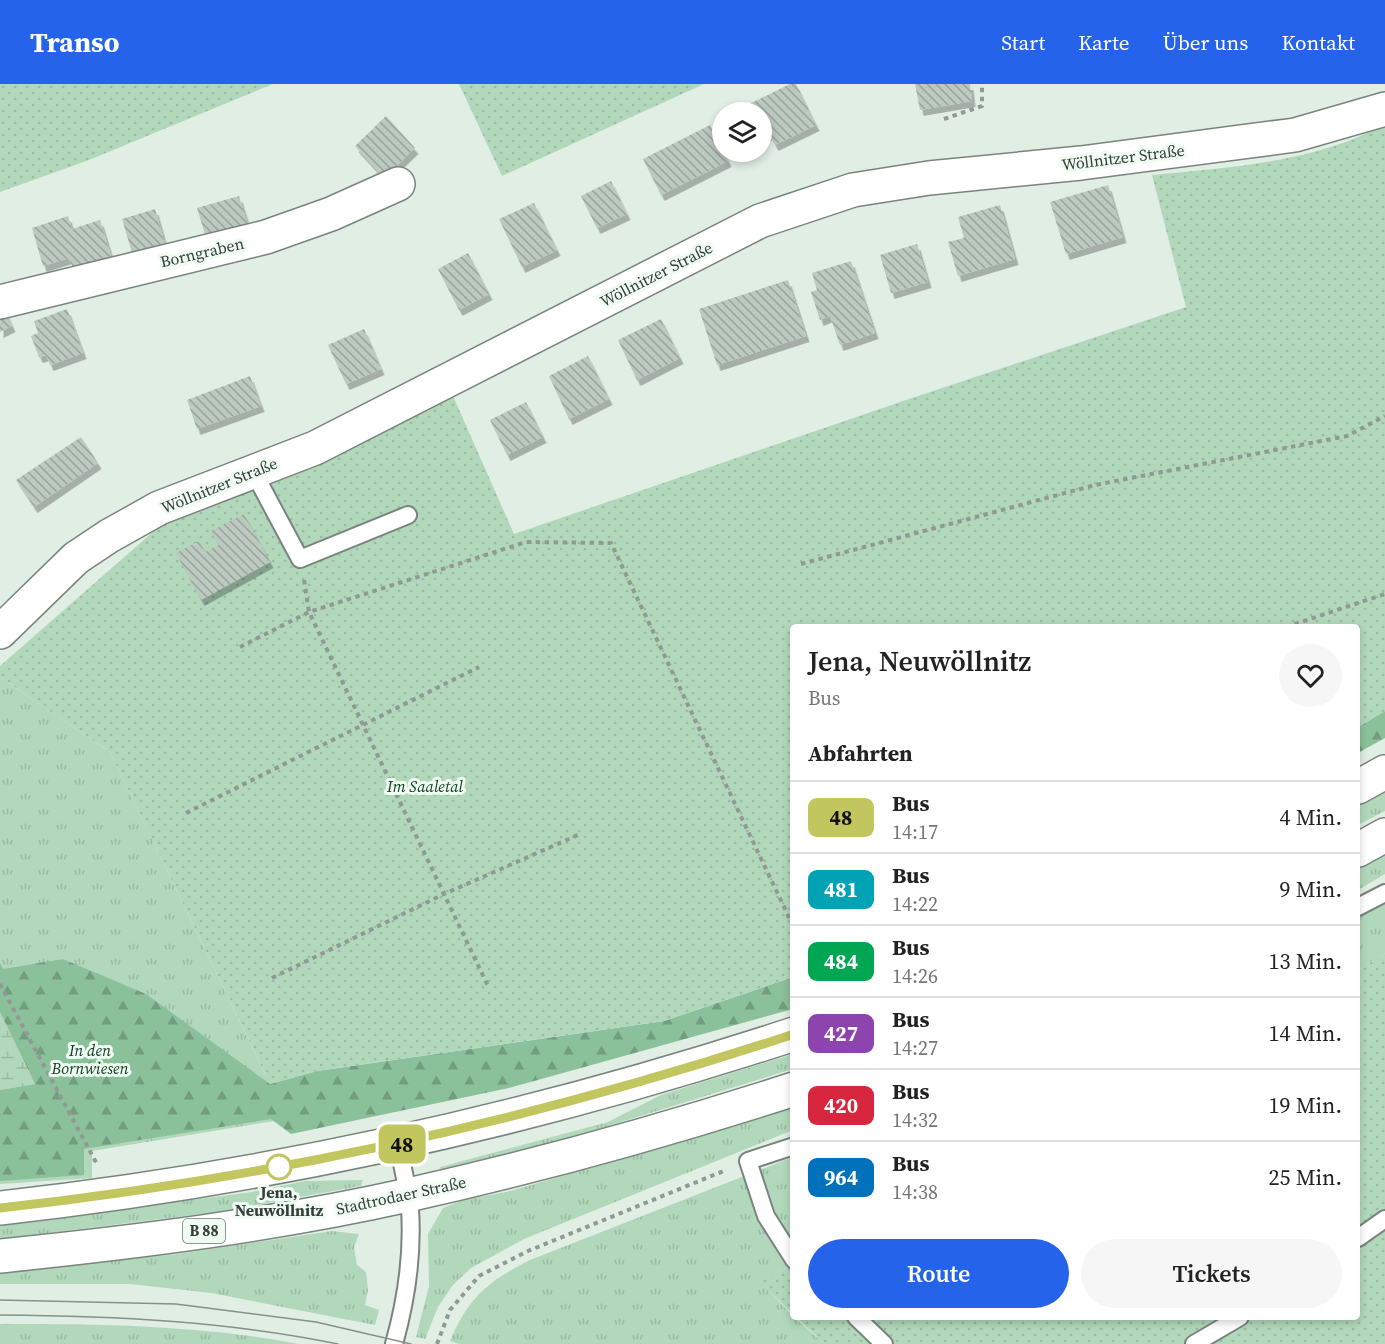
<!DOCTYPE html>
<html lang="de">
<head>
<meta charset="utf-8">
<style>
	body { margin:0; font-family:"Source Serif 4",serif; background:#f6f6f6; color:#222; height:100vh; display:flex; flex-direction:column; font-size:22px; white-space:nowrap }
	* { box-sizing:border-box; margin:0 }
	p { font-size:20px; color:#767676 }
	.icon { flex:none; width:33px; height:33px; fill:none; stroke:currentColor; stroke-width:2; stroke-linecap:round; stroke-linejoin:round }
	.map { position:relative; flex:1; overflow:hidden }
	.panel { position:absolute; left:790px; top:540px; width:570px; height:696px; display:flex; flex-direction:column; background:#fff; border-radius:6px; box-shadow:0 3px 9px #0003 }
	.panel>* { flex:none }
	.badge { padding:0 12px; border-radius:9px; font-size:21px; line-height:39px }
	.buttons { position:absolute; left:712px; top:18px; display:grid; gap:12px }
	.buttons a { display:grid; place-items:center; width:60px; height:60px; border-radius:50%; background:#fff; box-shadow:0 3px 9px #0003; font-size:30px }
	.map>.badge { position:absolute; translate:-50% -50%; box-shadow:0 0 0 3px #fff }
	h2 { padding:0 18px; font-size:22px; line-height:54px }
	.round { display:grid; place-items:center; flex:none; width:63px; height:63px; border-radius:32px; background:#f6f6f6 }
	.summary { display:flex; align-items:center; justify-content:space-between; height:102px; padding:0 18px }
	h1 { font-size:28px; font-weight:600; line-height:45px }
	.primary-button { display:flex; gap:12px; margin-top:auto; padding:12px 18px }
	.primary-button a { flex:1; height:69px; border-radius:36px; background:#2563eb; color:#fff; font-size:24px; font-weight:600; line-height:69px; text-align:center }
	.primary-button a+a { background:#f6f6f6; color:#222 }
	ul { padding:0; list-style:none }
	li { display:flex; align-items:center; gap:18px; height:72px; padding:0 18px; border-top:2px solid #e0e0e0 }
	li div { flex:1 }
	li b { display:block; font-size:22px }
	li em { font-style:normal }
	li .badge { min-width:66px; font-weight:700; text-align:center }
	header { display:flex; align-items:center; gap:36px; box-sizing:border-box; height:84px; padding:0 30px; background:#2563eb; color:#fff }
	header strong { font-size:28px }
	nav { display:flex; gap:33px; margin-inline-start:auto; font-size:21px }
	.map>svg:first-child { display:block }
	.grass { fill:url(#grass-tufts) }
	.forest { fill:url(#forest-firs) }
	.wetland { fill:url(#wetland-marsh) }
	.garden { fill:url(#garden-dots) }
	.building { fill:url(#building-back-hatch); filter:url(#shadow) }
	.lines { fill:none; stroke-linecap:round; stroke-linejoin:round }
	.service-casing { stroke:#79857c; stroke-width:20 }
	.minor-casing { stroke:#79857c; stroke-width:36 }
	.primary-casing { stroke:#79857c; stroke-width:36 }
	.path { stroke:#909992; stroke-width:4; stroke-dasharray:4.5 4.5; stroke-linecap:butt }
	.service { stroke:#fff; stroke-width:16 }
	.minor { stroke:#fff; stroke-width:33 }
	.primary { stroke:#fff; stroke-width:33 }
	.tram { stroke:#879089; stroke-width:1.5 }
	.line-casing { stroke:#fff; stroke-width:14 }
	.line { stroke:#c2c65e; stroke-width:9 }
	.stop-dot { fill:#fff; stroke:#c2c65e; stroke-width:3 }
	.labels { text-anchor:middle; stroke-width:6; stroke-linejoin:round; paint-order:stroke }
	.shield { fill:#eefcf1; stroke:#6d7670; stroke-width:1.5 }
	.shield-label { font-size:15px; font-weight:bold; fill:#363c38 }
	.street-label { font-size:16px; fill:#363c38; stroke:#eefcf1 }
	.park-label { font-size:16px; font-style:italic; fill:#113b22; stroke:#eefcf1 }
	.stop-label { font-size:16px; font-weight:bold; fill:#363c38; stroke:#eefcf1 }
</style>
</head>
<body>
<header>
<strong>Transo</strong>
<nav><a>Start</a><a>Karte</a><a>Über uns</a><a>Kontakt</a></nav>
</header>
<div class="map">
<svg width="1385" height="1260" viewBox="0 0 1385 1260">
	<defs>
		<pattern id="grass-tufts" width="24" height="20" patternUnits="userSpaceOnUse" patternTransform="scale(1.5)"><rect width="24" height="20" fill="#b2d8bc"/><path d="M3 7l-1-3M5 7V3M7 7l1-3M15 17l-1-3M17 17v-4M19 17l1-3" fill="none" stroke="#9abaa2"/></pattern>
		<pattern id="forest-firs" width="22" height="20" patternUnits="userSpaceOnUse" patternTransform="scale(1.5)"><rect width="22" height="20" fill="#8bc19a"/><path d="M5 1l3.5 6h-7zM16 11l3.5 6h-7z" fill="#729e7f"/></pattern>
		<pattern id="wetland-marsh" width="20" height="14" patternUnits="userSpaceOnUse" patternTransform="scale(1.5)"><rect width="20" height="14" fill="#b2d8bc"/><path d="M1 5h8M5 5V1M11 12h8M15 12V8" fill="none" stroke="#9abaa2"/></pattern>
		<pattern id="garden-dots" width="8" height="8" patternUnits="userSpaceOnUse" patternTransform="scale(1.5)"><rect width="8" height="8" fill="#b2d8bc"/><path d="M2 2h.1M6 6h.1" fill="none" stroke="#9abaa2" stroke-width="1.8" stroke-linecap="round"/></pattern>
		<pattern id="building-back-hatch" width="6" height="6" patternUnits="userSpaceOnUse" patternTransform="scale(1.5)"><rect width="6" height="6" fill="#bbc9bf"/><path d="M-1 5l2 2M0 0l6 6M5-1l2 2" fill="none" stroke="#99a49c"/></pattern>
		<filter id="shadow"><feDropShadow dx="3.5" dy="6" stdDeviation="0" flood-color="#0004"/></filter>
	</defs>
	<rect width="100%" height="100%" fill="#e1eee4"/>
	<path class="grass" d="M0,593L110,668L266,992L279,1002L280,1036L92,1067V1094L0,1100Z
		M1385,703V727L1358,741V717Z
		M1385,767V790L1358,806V782Z
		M1385,818V869L1358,886V832Z
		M793,970V985L553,1059L441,1086L440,1083L608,1038L661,1011Z
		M793,1020V1046L524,1155L471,1184L453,1201L438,1223L425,1255L416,1253L429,1202L428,1150L443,1124L463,1116L506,1108L668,1062Z
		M793,1073V1181L760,1198L794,1233L825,1260H459L450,1257C469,1213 488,1197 530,1176Z
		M363,1096L361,1102L217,1128L0,1155V1141L252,1108L305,1097Z
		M332,1147L359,1150L354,1163L357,1181L366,1188L368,1206L365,1221L379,1226L375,1241L211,1209L130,1200H0V1189L177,1170Z
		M0,1240C99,1240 202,1241 299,1260H0Z"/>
	<path class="forest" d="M1385,627V654L1358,669V643Z
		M63,875L146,910L270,1000L317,987L664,937L793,893V925L509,1004L291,1050L271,1035L84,1065V1091L0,1097V1006L35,1000L0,928V879L3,885Z"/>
	<path class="wetland" d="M0,928L35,1000L0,1006Z"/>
	<path class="garden" d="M0,0H273L89,76L0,108Z
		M459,0H704L502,92Z
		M1385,40V627L1358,643V543H794L793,893L664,937L317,987L270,1000L110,668L0,593V582L162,440L453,312L514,450L903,317L1186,223L1152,91C1229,84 1317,78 1385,40Z
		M1385,869V1260H825L796,1233H1358V886Z
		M793,1181V1230L759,1198Z"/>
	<path class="building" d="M790,0H796L816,41L775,61L769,50L762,54V28H745L743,23Z
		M915,0H970L972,17L920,26Z
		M386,32L415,64L384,94L355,62Z
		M710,41L728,77L661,111L643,75Z
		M611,97L627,130L597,144L581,112Z
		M1108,101L1123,153L1066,170L1050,118Z
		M239,112L249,145L207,157L197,124Z
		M534,119L557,166L522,183L499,135Z
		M1000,121L1015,175L958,192L948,158L964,154L958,133Z
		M155,125L165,160L132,169L122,135Z
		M68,132L72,145L100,136L111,172L73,184L69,174L43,182L32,144Z
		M917,160L928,198L891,209L880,171Z
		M468,169L489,210L459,226L438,185Z
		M851,177L875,249L840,261L830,232L820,236L811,208L817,206L812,189Z
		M788,196L806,252L717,281L699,225Z
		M4,224L12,242L0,248V225Z
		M67,225L83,269L50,281L46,271L39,273L31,252L38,249L34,237Z
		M661,235L680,274L637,296L618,256Z
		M364,245L381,285L346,300L328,261Z
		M588,272L609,315L569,335L549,292Z
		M250,292L261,322L197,345L187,316Z
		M526,318L543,353L507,371L490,336Z
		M81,353L98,379L34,423L16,396Z
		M244,430L270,478L201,516L176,469L199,457L205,468L219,461L211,447Z"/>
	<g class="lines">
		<defs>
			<path id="service" d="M253,387L300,475L408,431
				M1358,823L1385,809
				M794,1062L748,1077L766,1132L794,1176
				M1358,1154L1385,1135
				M856,1233L884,1260
				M394,1260C406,1217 413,1170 410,1125C408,1104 402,1082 398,1060
				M1194,1260L1240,1233"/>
			<path id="minor" d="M0,218L266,153L331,130L398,100
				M0,548L76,474L109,452L159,424L315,364L760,137L853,106L929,94L1081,79L1295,51L1385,25"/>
			<path id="primary" d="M1358,703L1385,688
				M1358,766L1385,751
				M0,1124C271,1094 535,1035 794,950
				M0,1172C137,1158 274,1141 408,1111C538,1082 667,1046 794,1005"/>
		</defs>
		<use href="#service" class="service-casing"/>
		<use href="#minor" class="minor-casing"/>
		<use href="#primary" class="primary-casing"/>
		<path class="path" d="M944,35L982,22V0
			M801,480L1095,401L1347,352L1385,332
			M304,496L309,528L488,902
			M1286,543L1385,510
			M240,563L309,528L526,458L611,459L794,844
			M186,729L479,583
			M272,894L444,810L578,751
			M0,900L98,1082
			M437,1260L450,1226L479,1192L528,1167L726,1086"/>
		<use href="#service" class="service"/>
		<use href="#minor" class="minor"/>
		<use href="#primary" class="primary"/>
		<path class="tram" d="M0,1216L176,1220L316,1238L411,1260
			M0,1231C114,1232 226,1237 338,1260"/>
	</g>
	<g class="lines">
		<defs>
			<path id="line" d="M0,1124C271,1094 535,1036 794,950"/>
		</defs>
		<use href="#line" class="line-casing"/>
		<use href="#line" class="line"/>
	</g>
	<circle class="stop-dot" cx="279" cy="1083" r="12"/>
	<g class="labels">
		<rect class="shield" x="183" y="1135" width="42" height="24" rx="4.5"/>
		<g class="shield-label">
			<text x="204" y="1152">B 88</text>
		</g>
		<g class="street-label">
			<text transform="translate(1123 73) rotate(-7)" y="6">Wöllnitzer Straße</text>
			<text transform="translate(202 168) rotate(-13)" y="6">Borngraben</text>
			<text transform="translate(656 190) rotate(-27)" y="6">Wöllnitzer Straße</text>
			<text transform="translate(219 401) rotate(-22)" y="6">Wöllnitzer Straße</text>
			<text transform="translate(401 1111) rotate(-12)" y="6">Stadtrodaer Straße</text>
		</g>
		<g class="park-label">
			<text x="425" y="708">Im Saaletal</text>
			<text x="90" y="972">In den<tspan x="90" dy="18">Bornwiesen</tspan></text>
		</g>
		<g class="stop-label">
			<text x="279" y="1114">Jena,<tspan x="279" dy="18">Neuwöllnitz</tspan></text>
		</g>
	</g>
</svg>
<div class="buttons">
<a><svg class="icon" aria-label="layers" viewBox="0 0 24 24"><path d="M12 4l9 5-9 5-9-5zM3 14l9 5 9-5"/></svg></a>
</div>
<b class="badge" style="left:402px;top:1060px;background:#c2c65e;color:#111">48</b>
<section class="panel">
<div class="summary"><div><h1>Jena, Neuwöllnitz</h1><p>Bus</p></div><a class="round"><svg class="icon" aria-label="heart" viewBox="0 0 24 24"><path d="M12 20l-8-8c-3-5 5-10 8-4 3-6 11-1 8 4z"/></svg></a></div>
<h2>Abfahrten</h2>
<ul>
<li><span class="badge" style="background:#c2c65e;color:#111">48</span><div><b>Bus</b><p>14:17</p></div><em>4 Min.</em></li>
<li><span class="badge" style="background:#00a3b4;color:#fff">481</span><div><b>Bus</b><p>14:22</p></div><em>9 Min.</em></li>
<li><span class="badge" style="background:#00a651;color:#fff">484</span><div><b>Bus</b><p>14:26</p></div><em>13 Min.</em></li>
<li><span class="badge" style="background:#8e44ad;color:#fff">427</span><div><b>Bus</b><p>14:27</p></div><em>14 Min.</em></li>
<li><span class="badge" style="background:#d7263d;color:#fff">420</span><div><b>Bus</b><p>14:32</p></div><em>19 Min.</em></li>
<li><span class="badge" style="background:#0072bc;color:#fff">964</span><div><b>Bus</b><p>14:38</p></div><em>25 Min.</em></li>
</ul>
<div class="primary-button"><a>Route</a><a>Tickets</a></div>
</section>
</div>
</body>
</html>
